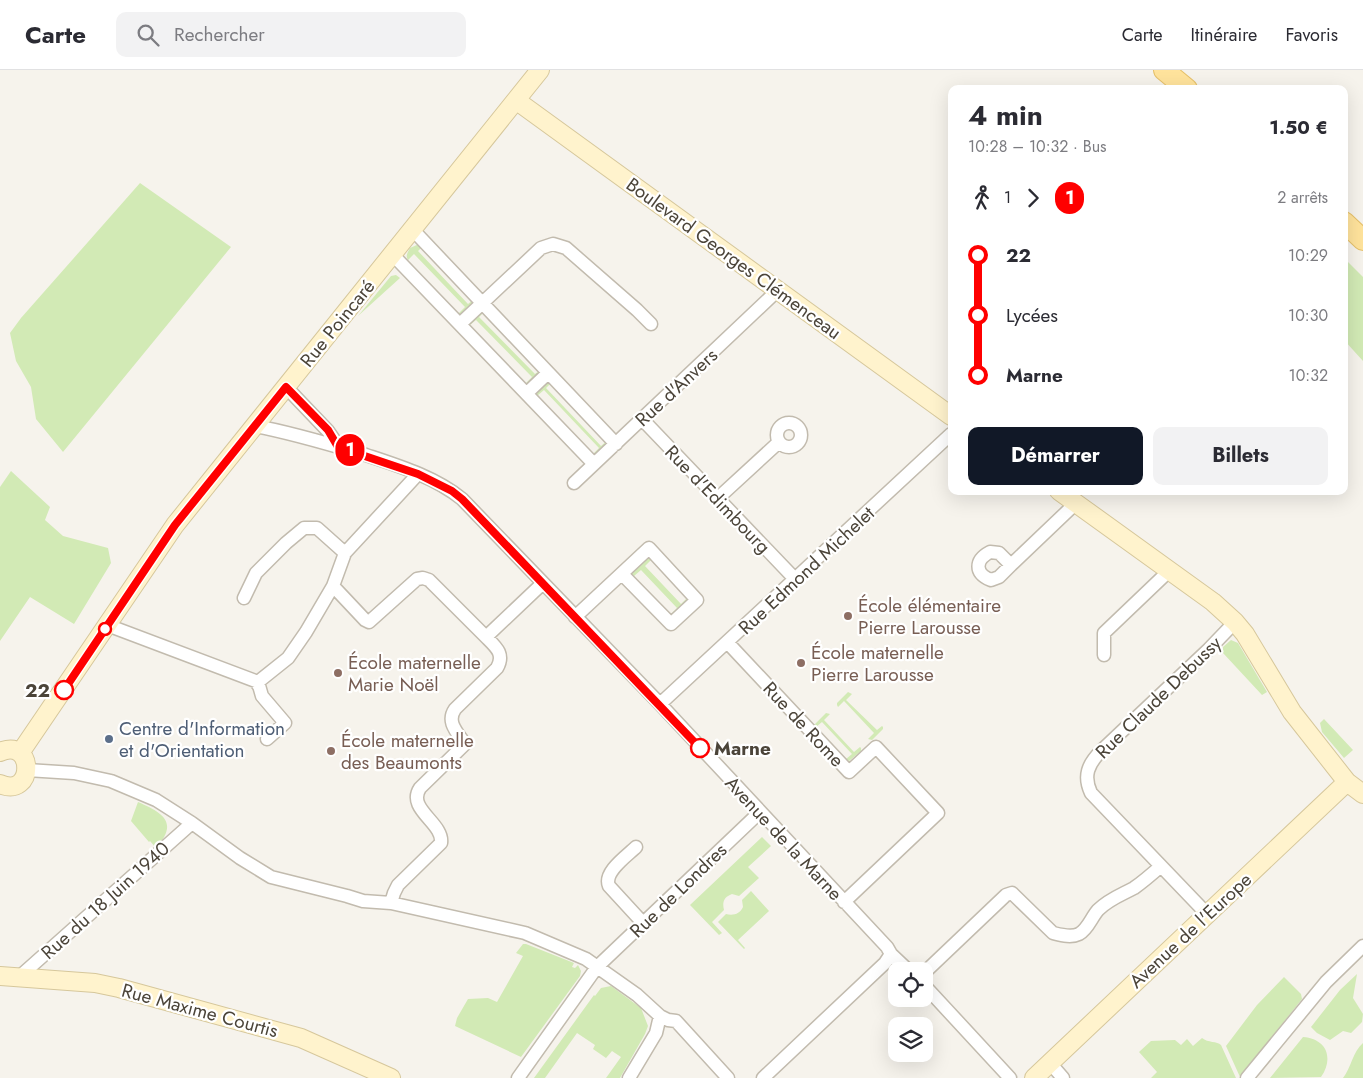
<!DOCTYPE html>
<html lang="fr">
<head>
<meta charset="utf-8">
<style>
	body { margin:0; font-family:Jost,sans-serif; background:#f2f2f3; color:#2b2b33; height:100vh; display:flex; flex-direction:column; font-size:19px; white-space:nowrap }
	* { box-sizing:border-box; margin:0 }
	p { font-size:16px; color:#7c7c81 }
	.icon { flex:none; width:28px; height:28px; fill:none; stroke:currentColor; stroke-width:2; stroke-linecap:round; stroke-linejoin:round }
	.map { position:relative; flex:1; overflow:hidden }
	.side { position:absolute; left:948px; top:15px; width:400px; height:410px; display:flex; flex-direction:column; background:#fff; border-radius:10px; box-shadow:0 5px 20px #0002 }
	.side>* { flex:none }
	.badge { padding:0 10px; border-radius:16px; font-size:18px; line-height:32px }
	.buttons { position:absolute; left:888px; top:892px; display:grid; gap:10px }
	.buttons a { display:grid; place-items:center; width:45px; height:45px; border-radius:10px; background:#fff; box-shadow:0 5px 20px #0002; font-size:25px }
	.map>.badge { position:absolute; translate:-50% -50%; box-shadow:0 0 0 2px #fff }
	.legs { display:flex; align-items:center; gap:8px; height:55px; padding:0 20px; font-size:16px }
	.legs p { margin-inline-start:auto }
	.headline { display:flex; align-items:center; justify-content:space-between; height:85px; padding:0 20px }
	h1 { font-size:28px; font-weight:700; line-height:38px }
	.primary-button { display:flex; gap:10px; margin-top:auto; padding:10px 20px }
	.primary-button a { flex:1; height:58px; border-radius:10px; background:#111827; color:#fff; font-size:20px; font-weight:700; line-height:58px; text-align:center }
	.primary-button a+a { background:#f2f2f3; color:#2b2b33 }
	ul { padding:0 20px; list-style:none }
	li { display:flex; align-items:center; gap:18px; height:60px; font-size:19px }
	li i { display:grid; place-items:center; width:8px; height:100%; margin:0 6px; background:currentColor }
	li i::after { content:''; width:12px; height:12px; margin:-6px; border:4px solid; border-radius:50%; background:#fff }
	li p { margin-inline-start:auto }
	li:first-child i { background:linear-gradient(#0000 50%,currentColor 0) }
	li:last-child i { background:linear-gradient(currentColor 50%,#0000 0) }
	header { display:flex; align-items:center; gap:30px; box-sizing:border-box; height:70px; padding:0 25px; background:#fff; border-bottom:1px solid #e1e1e2 }
	header strong { font-size:24px }
	nav { display:flex; gap:28px; margin-inline-start:auto; font-size:18px }
	.search { width:350px; height:45px; background:#f2f2f3; display:flex; align-items:center; gap:12px; box-sizing:border-box; padding:0 18px; border-radius:10px; color:#7c7c81; font-size:19px }
	.map>svg:first-child { display:block }
	.green { fill:#d2eab5 }
	.lines { fill:none; stroke-linecap:round; stroke-linejoin:round }
	.street-casing { stroke:#c2bbae; stroke-width:15 }
	.secondary-casing { stroke:#d6c79b; stroke-width:20 }
	.primary-casing { stroke:#e6c16a; stroke-width:22 }
	.street { stroke:#fff; stroke-width:12 }
	.secondary { stroke:#fff3cd; stroke-width:18 }
	.primary { stroke:#ffe39c; stroke-width:20 }
	.line-1-casing { stroke:#fff; stroke-width:11 }
	.line-1 { stroke:#f00; stroke-width:8 }
	.education-dot { fill:#8d6e63; stroke:#fff; stroke-width:2 }
	.stop-1-dot { fill:#fff; stroke:#f00; stroke-width:2.5 }
	.service-dot { fill:#5c6f8a; stroke:#fff; stroke-width:2 }
	.labels { text-anchor:middle; stroke-width:4.5; stroke-linejoin:round; paint-order:stroke }
	.street-label { font-size:19px; fill:#4b4439; stroke:#fff }
	.education-label { font-size:19px; fill:#785e54; stroke:#fff; text-anchor:start }
	.stop-label { font-size:19px; font-weight:bold; fill:#4b4439; stroke:#fff; text-anchor:end }
	.service-label { font-size:19px; fill:#4e5e75; stroke:#fff; text-anchor:start }
</style>
</head>
<body>
<header>
<strong>Carte</strong>
<div class="search"><svg class="icon" aria-label="search" viewBox="0 0 24 24"><circle cx="10" cy="10" r="6"/><path d="M15 15l6 6"/></svg>Rechercher</div>
<nav><a>Carte</a><a>Itinéraire</a><a>Favoris</a></nav>
</header>
<div class="map">
<svg width="1363" height="1008" viewBox="0 0 1363 1008">
	<rect width="100%" height="100%" fill="#f6f3ec"/>
	<path class="green" d="M140,113L231,177L63,382L36,349L31,317L16,291L10,263L21,248Z
		M419,174L423,176L418,181L468,234L473,230L475,232L462,246L458,244L465,237L414,184L408,190C405,186 408,182 410,178Z
		M1344,188L1363,207V291L1344,270Z
		M396,205L400,208L358,246L391,206Z
		M481,240L484,242L479,247L535,304L540,300L542,302L528,315L526,313L532,307L476,250L470,255L468,253Z
		M548,311L551,313L546,318L601,376L608,370L609,372L596,387L592,385L599,378L544,320L537,326L535,324Z
		M11,401L50,437L45,450L63,466L108,478L111,493L74,554L30,527L0,571V417Z
		M648,487L652,489L645,496L681,534L688,527L690,529L672,546L671,544L677,538L641,500L634,506L632,504V502Z
		M1231,570L1238,573L1267,622L1262,625L1223,583V577Z
		M848,622L852,624L846,630L877,660L882,656L883,657V659L872,670L868,669L874,663L844,631L838,637L837,635V633Z
		M826,643L830,644L824,650L854,682L860,677L861,678V681L849,691L846,689L852,684L822,652L816,657L814,655Z
		M1324,649L1353,680L1344,688L1322,662L1320,653Z
		M138,732C163,743 179,752 156,778L150,771L149,772L131,751Z
		M762,767L771,776L748,797L759,808L739,826L732,824C724,827 722,832 724,840L712,852L722,863L719,865L690,835Z
		M751,821L769,841L738,870L745,878L744,879L718,852L726,844C733,846 740,844 743,837L742,830Z
		M523,874H526L574,893L572,897L575,898L578,895L581,901L580,906L521,987L455,956L457,948L468,929L488,928L497,932L523,886L516,883Z
		M1357,904L1353,928L1363,944L1362,952L1351,963L1343,961L1330,970L1317,963L1311,957L1340,920Z
		M1284,907L1301,924L1302,929L1240,1007L1226,976L1257,935Z
		M611,916L641,938L648,956L645,964L620,1008H606L621,987L612,981L606,988L593,979L595,975L577,963L545,1008H534L594,925L595,926L601,918Z
		M1303,967C1327,969 1334,988 1321,1007L1270,1008Z
		M1202,968C1208,973 1217,971 1221,975L1236,1008H1151L1157,1002L1139,982L1151,971L1175,970L1181,975L1187,969L1193,976Z
		M1363,973V1008H1343C1351,998 1353,981 1363,973Z"/>
	<g class="lines">
		<defs>
			<path id="street" d="M413,160L616,374
				M393,185L594,394
				M460,254L541,178L553,174L566,178L637,240L651,254
				M286,317L328,361L339,377
				M527,323L548,303
				M642,349L795,509
				M777 365a12 12 0 1 1 24 0a12 12 0 1 1-24 0Z
				M255,356C293,363 329,374 366,385C399,396 435,407 462,429L660,634L887,877L891,884L909,901
				M574,413L778,220
				M717,429L779,372
				M1011,495L999,507L991,510C974,503 975,490 990,482L999,483L1011,495L1076,433
				M333,516L365,550L369,552L417,509L423,508L429,510L486,567L543,513
				M244,528L256,503L286,473L304,458H317L345,483
				M575,547L649,478L697,530L671,554L622,504
				M107,555L258,612L288,588L306,562L333,516L345,483L418,404
				M727,572L849,702L876,677L938,743L844,832
				M1104,585V563L1170,500
				M258,615V612L262,626L285,653L267,669
				M660,634L951,364
				M27,700L74,703L111,711L156,730L192,753L240,788L271,807L347,826L363,831L391,833L525,863L579,886L586,889L637,925L660,946L668,950L676,951L728,1008
				M636,777C627,786 603,802 609,816L643,853
				M391,833L394,823L398,815L441,773C444,753 406,739 420,718L465,674C457,662 446,652 455,639L497,598C505,584 496,577 486,567
				M1207,844L1091,723C1083,706 1088,694 1101,681L1209,579L1235,552
				M924,903L1006,825L1012,823L1015,826L1053,863C1061,865 1071,868 1079,864C1088,859 1091,848 1098,840C1109,829 1121,825 1134,818C1144,811 1152,804 1161,796
				M18,908L192,753
				M924,915L1010,1008
				M1050,993L1063,1008
				M518,1008L597,897L760,742
				M629,1008L656,963L660,946
				M763,1008L885,893L891,884
				M1247,1008L1326,912L1363,876"/>
			<path id="secondary" d="M517,31L951,346
				M1059,421L1213,532L1235,552L1245,564L1292,642L1347,712L1363,724
				M0,682C35,667 35,729 0,714
				M20,683L175,455L540,0
				M0,906L95,913L119,918L301,968L391,1008
				M1034,1008L1347,712"/>
			<path id="primary" d="M1164,0L1187,19
				M1344,152L1363,170"/>
		</defs>
		<use href="#street" class="street-casing"/>
		<use href="#secondary" class="secondary-casing"/>
		<use href="#primary" class="primary-casing"/>
		<use href="#street" class="street"/>
		<use href="#secondary" class="secondary"/>
		<use href="#primary" class="primary"/>
	</g>
	<g class="lines">
		<defs>
			<path id="line-1" d="M64,620L175,455L286,317L328,360L338,377L418,404L452,421L462,429L700,678"/>
		</defs>
		<use href="#line-1" class="line-1-casing"/>
		<use href="#line-1" class="line-1"/>
	</g>
	<g class="education-dot">
		<circle cx="848" cy="546" r="5"/>
		<circle cx="801" cy="593" r="5"/>
		<circle cx="338" cy="603" r="5"/>
		<circle cx="331" cy="681" r="5"/>
	</g>
	<g class="stop-1-dot">
		<circle cx="105" cy="559" r="6"/>
		<circle cx="64" cy="620" r="9"/>
		<circle cx="700" cy="678" r="9"/>
	</g>
	<circle class="service-dot" cx="109" cy="669" r="5"/>
	<g class="labels">
		<g class="street-label">
			<text transform="translate(734 188) rotate(36)" y="7">Boulevard Georges Clémenceau</text>
			<text transform="translate(337 253) rotate(-51)" y="7">Rue Poincaré</text>
			<text transform="translate(676 317) rotate(-43)" y="7">Rue d'Anvers</text>
			<text transform="translate(718 429) rotate(46)" y="7">Rue d'Edimbourg</text>
			<text transform="translate(806 500) rotate(-43)" y="7">Rue Edmond Michelet</text>
			<text transform="translate(1158 627) rotate(-44)" y="7">Rue Claude Debussy</text>
			<text transform="translate(804 654) rotate(47)" y="7">Rue de Rome</text>
			<text transform="translate(784 768) rotate(47)" y="7">Avenue de la Marne</text>
			<text transform="translate(678 820) rotate(-44)" y="7">Rue de Londres</text>
			<text transform="translate(105 830) rotate(-42)" y="7">Rue du 18 Juin 1940</text>
			<text transform="translate(1190 860) rotate(-43)" y="7">Avenue de l'Europe</text>
			<text transform="translate(200 940) rotate(15)" y="7">Rue Maxime Courtis</text>
		</g>
		<g class="education-label">
			<text x="858" y="542">École élémentaire<tspan x="858" dy="22">Pierre Larousse</tspan></text>
			<text x="811" y="589">École maternelle<tspan x="811" dy="22">Pierre Larousse</tspan></text>
			<text x="348" y="599">École maternelle<tspan x="348" dy="22">Marie Noël</tspan></text>
			<text x="341" y="677">École maternelle<tspan x="341" dy="22">des Beaumonts</tspan></text>
		</g>
		<g class="stop-label">
			<text x="50" y="627">22</text>
			<text x="714" y="685" text-anchor="start">Marne</text>
		</g>
		<g class="service-label">
			<text x="119" y="665">Centre d'Information<tspan x="119" dy="22">et d'Orientation</tspan></text>
		</g>
	</g>
</svg>
<div class="buttons">
<a><svg class="icon" aria-label="locate" viewBox="0 0 24 24"><circle cx="12" cy="12" r="6"/><path d="M12 2v4M12 18v4M2 12h4M18 12h4"/></svg></a>
<a><svg class="icon" aria-label="layers" viewBox="0 0 24 24"><path d="M12 4l9 5-9 5-9-5zM3 14l9 5 9-5"/></svg></a>
</div>
<b class="badge" style="left:350px;top:380px;background:#f00;color:#fff">1</b>
<section class="side">
<div class="headline"><div><h1>4 min</h1><p>10:28 – 10:32 · Bus</p></div><b>1.50 €</b></div>
<div class="legs"><svg class="icon" aria-label="walk" viewBox="0 0 24 24"><circle cx="13" cy="4" r="2"/><path d="M13 8l-2 6 4 7M11 14l-3 7M7 12l3-4h3l4 4"/></svg>1<svg class="icon" aria-label="forward" viewBox="0 0 24 24"><path d="M9 5l7 7-7 7"/></svg><b class="badge" style="background:#f00;color:#fff">1</b><p>2 arrêts</p></div>
<ul>
<li><i style="color:#f00"></i><b>22</b><p>10:29</p></li>
<li><i style="color:#f00"></i><span>Lycées</span><p>10:30</p></li>
<li><i style="color:#f00"></i><b>Marne</b><p>10:32</p></li>
</ul>
<div class="primary-button"><a>Démarrer</a><a>Billets</a></div>
</section>
</div>
</body>
</html>
